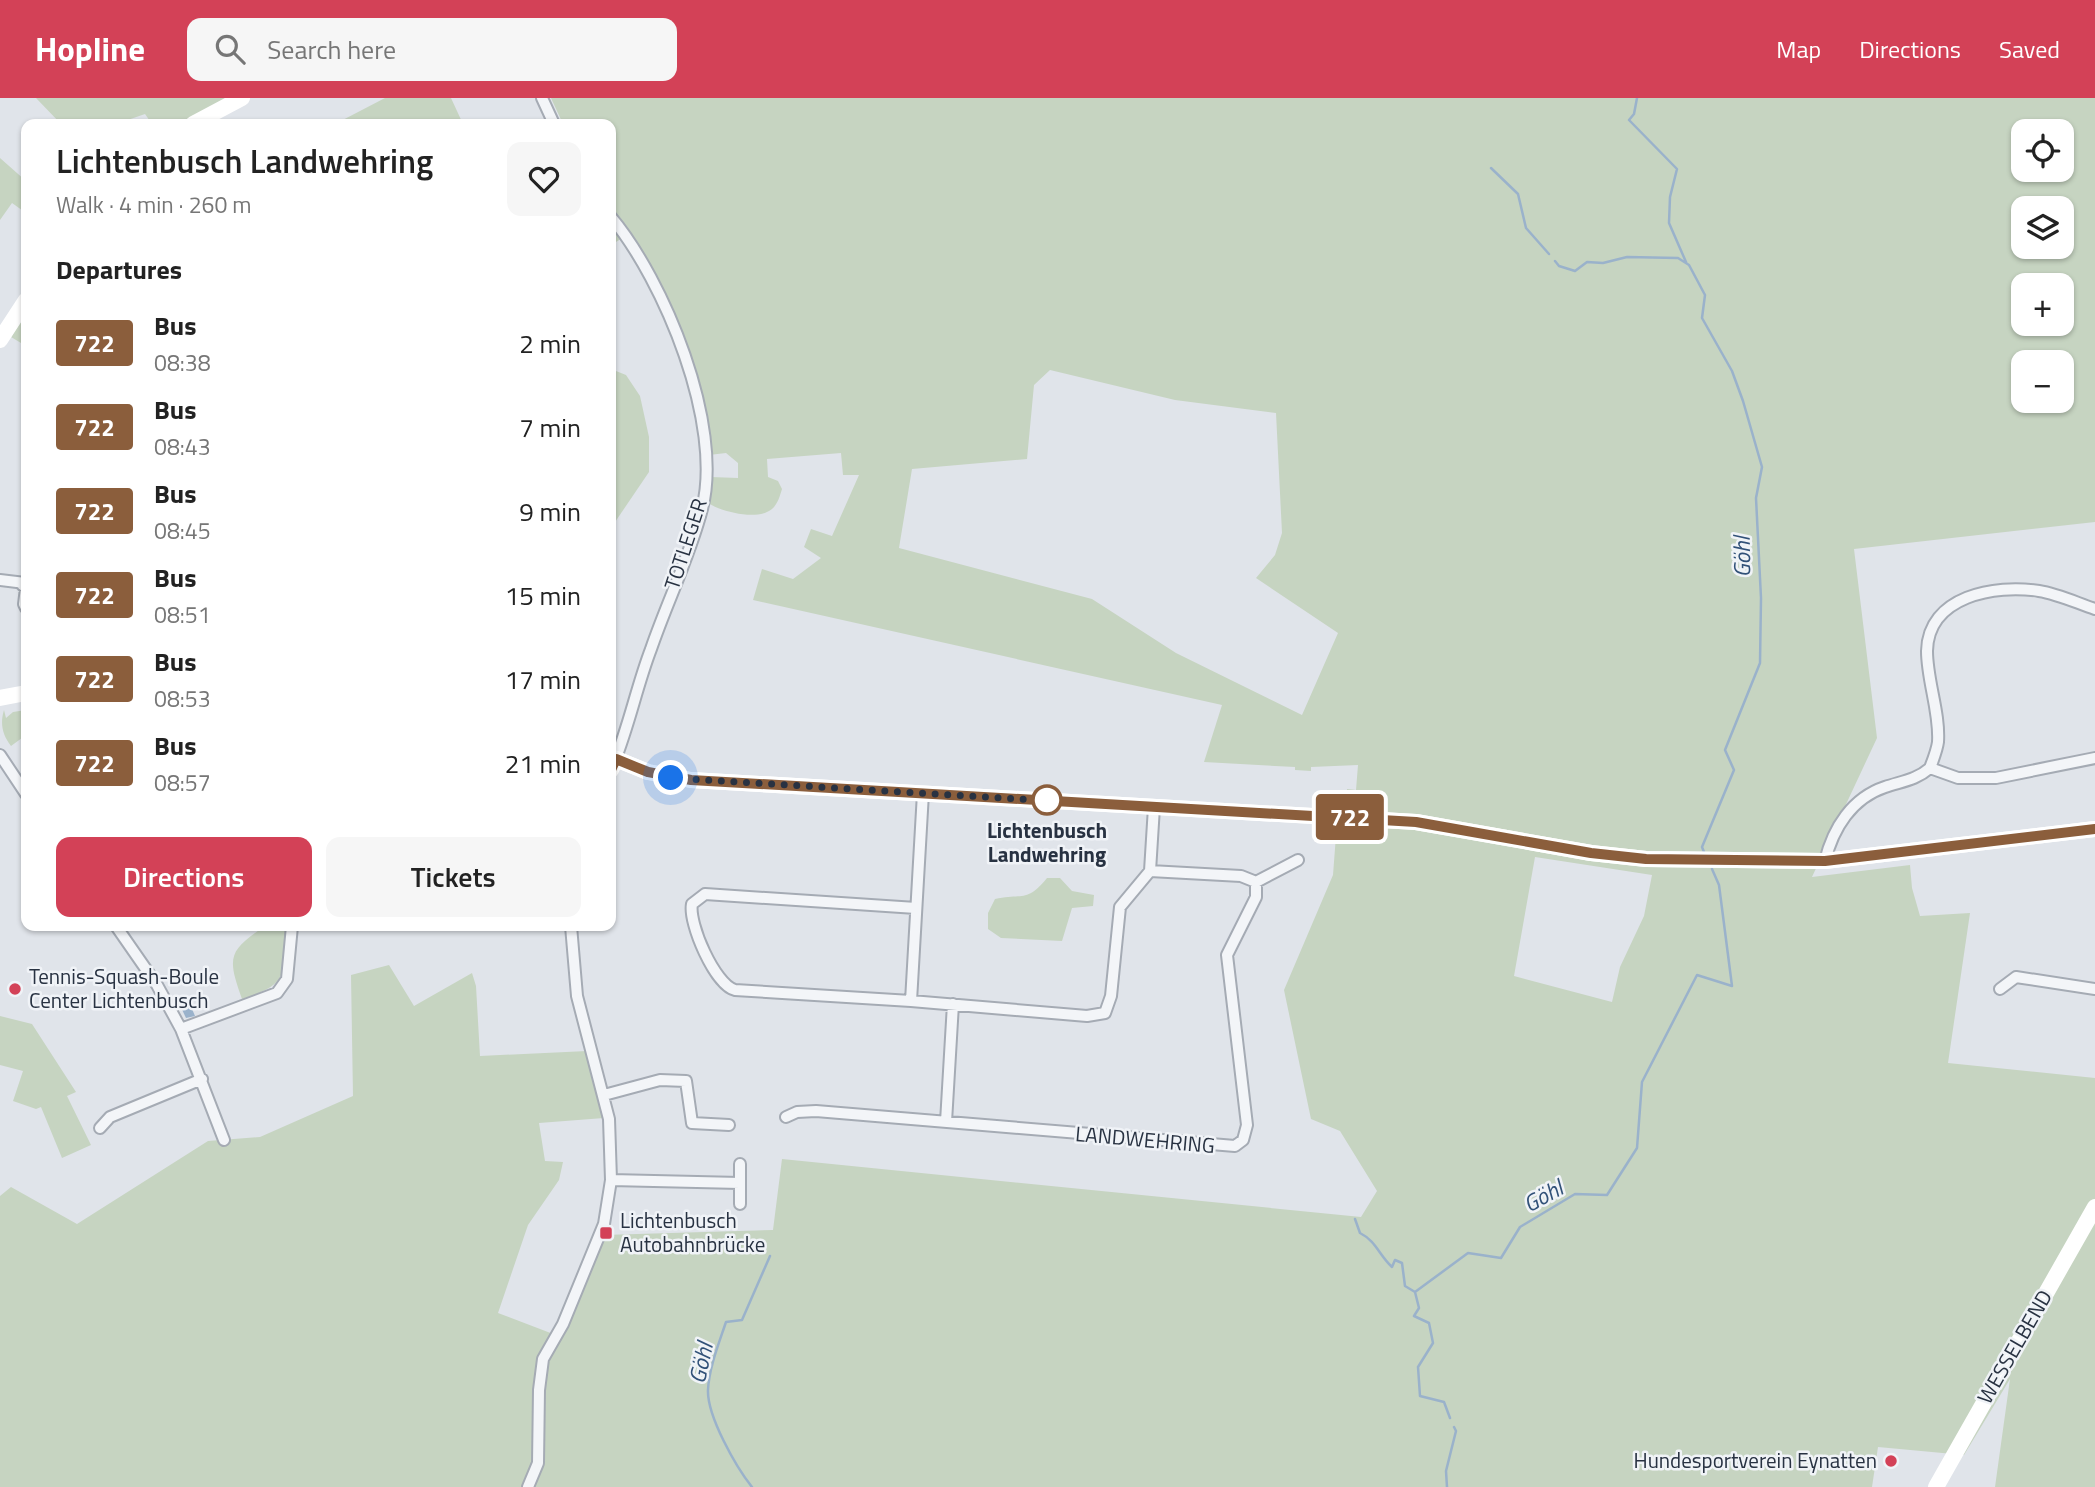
<!DOCTYPE html>
<html lang="en">
<head>
<meta charset="utf-8">
<style>
	body { margin:0; font-family:"Titillium Web",sans-serif; background:#f6f6f6; color:#222; height:100vh; display:flex; flex-direction:column; font-size:26px; white-space:nowrap }
	* { box-sizing:border-box; margin:0 }
	p { font-size:23px; color:#767676 }
	.icon { flex:none; width:38px; height:38px; fill:none; stroke:currentColor; stroke-width:2; stroke-linecap:round; stroke-linejoin:round }
	.map { position:relative; flex:1; overflow:hidden }
	.sheet { position:absolute; left:21px; top:21px; width:595px; height:812px; display:flex; flex-direction:column; background:#fff; border-radius:14px; box-shadow:0 2px 5px #0004 }
	.sheet>* { flex:none }
	.badge { padding:0 14px; border-radius:5px; font-size:24px; line-height:46px }
	.fabs { position:absolute; left:2011px; top:21px; display:grid; gap:14px }
	.fabs a { display:grid; place-items:center; width:63px; height:63px; border-radius:14px; background:#fff; box-shadow:0 2px 5px #0004; font-size:35px }
	.you { position:absolute; width:35px; height:35px; margin:-18px; border:5px solid #fff; border-radius:50%; background:#1a73e8; box-shadow:0 0 0 10px #1a73e833 }
	.map>.badge { position:absolute; translate:-50% -50%; box-shadow:0 0 0 4px #fff }
	h2 { padding:0 35px; font-size:26px; line-height:63px }
	.round { display:grid; place-items:center; flex:none; width:74px; height:74px; border-radius:14px; background:#f6f6f6 }
	.summary { display:flex; align-items:center; justify-content:space-between; height:119px; padding:0 35px }
	h1 { font-size:33px; font-weight:600; line-height:52px }
	.primary-button { display:flex; gap:14px; margin-top:auto; padding:14px 35px }
	.primary-button a { flex:1; height:80px; border-radius:14px; background:#d34157; color:#fff; font-size:28px; font-weight:600; line-height:80px; text-align:center }
	.primary-button a+a { background:#f6f6f6; color:#222 }
	ul { padding:0; list-style:none }
	li { display:flex; align-items:center; gap:21px; height:84px; padding:0 35px }
	li div { flex:1 }
	li b { display:block; font-size:26px }
	li em { font-style:normal }
	li .badge { min-width:77px; font-weight:700; text-align:center }
	header { display:flex; align-items:center; gap:42px; box-sizing:border-box; height:98px; padding:0 35px; background:#d34157; color:#fff }
	header strong { font-size:33px }
	nav { display:flex; gap:38px; margin-inline-start:auto; font-size:24px }
	.search { width:490px; height:63px; background:#f6f6f6; display:flex; align-items:center; gap:18px; box-sizing:border-box; padding:0 24px; border-radius:14px; color:#767676; font-size:26px }
	.map>svg:first-child { display:block }
	.green { fill:#c6d4c1; fill-rule:evenodd }
	.water { fill:#9ab2cb }
	.lines { fill:none; stroke-linecap:round; stroke-linejoin:round }
	.stream { stroke:#9ab2cb; stroke-width:2.5 }
	.street-casing { stroke:#a5abb4; stroke-width:14 }
	.street { stroke:#f3f5f8; stroke-width:10 }
	.secondary { stroke:#fff; stroke-width:16 }
	.line-casing { stroke:#fff; stroke-width:16 }
	.line { stroke:#8b5e3c; stroke-width:10 }
	.walk { stroke:#283242; stroke-width:7; stroke-dasharray:0 12.6 }
	.stop-dot { fill:#fff; stroke:#8b5e3c; stroke-width:3.5 }
	.poi-dot { fill:#d34157; stroke:#f0f3f7; stroke-width:2.5 }
	.labels { text-anchor:middle; stroke-width:5; stroke-linejoin:round; paint-order:stroke }
	.street-label { font-size:21px; fill:#283242; stroke:#f0f3f7 }
	.stop-label { font-size:21px; font-weight:bold; fill:#283242; stroke:#f0f3f7 }
	.poi-label { font-size:21px; fill:#283242; stroke:#f0f3f7; text-anchor:start }
	.water-label { font-size:23px; font-style:italic; fill:#315178; stroke:#f0f3f7 }
</style>
</head>
<body>
<header>
<strong>Hopline</strong>
<div class="search"><svg class="icon" aria-label="search" viewBox="0 0 24 24"><circle cx="10" cy="10" r="6"/><path d="M15 15l6 6"/></svg>Search here</div>
<nav><a>Map</a><a>Directions</a><a>Saved</a></nav>
</header>
<div class="map">
<svg width="2095" height="1389" viewBox="0 0 2095 1389">
	<rect width="100%" height="100%" fill="#e0e4ea"/>
	<path class="green" d="M36,0H228L178,26H152L145,16L116,26H61Z
		M385,0H451L463,26H335Z
		M551,0H2095V424L1854,451L1877,640L1812,779L1910,767L1912,790L1920,818L1970,815L1948,965L2095,980V1389H1995L2010,1281L1964,1357L1878,1349L1872,1389H0V1098L11,1089L77,1126L208,1043L260,1039L353,998L351,877L389,867L414,908L472,875L476,888L480,958L587,953L604,1020L539,1025L545,1063L563,1064L559,1082L528,1127L498,1215L561,1239L603,1137L773,1132L782,1061L1361,1119L1377,1093L1340,1033L1311,1021L1284,892L1333,777L1337,724L1359,726V712L1341,711V695H1347V691L1356,692L1358,667L1311,669V673L1295,672V669L1204,664L1222,607L753,502L762,471L793,481L821,460L804,449L811,431L832,438L859,377H843L841,355L767,361L768,379L778,383L782,391C780,397 778,406 772,411C758,423 722,414 708,405L711,379L738,380V365L726,355L709,357C709,320 704,283 683,252L629,136L611,147V26H563ZM2023,33H2062V72H2023ZM2023,110H2062V149H2023ZM2023,187H2062V226H2023ZM2023,264H2062V303H2023ZM1050,272L1175,302L1276,315L1282,435L1275,457L1256,480L1338,535L1302,617L1176,555L1092,501L899,450L912,371L1027,361L1034,287ZM1535,759L1652,777L1644,818L1620,869L1612,904L1514,878Z
		M0,60L26,83V115L12,105L0,122Z
		M24,219L26,220V248L11,239Z
		M611,271L626,277L640,298L649,339V374L611,430Z
		M4,612L6,620L13,614L26,612V637L11,648C2,636 0,625 4,612Z
		M1047,780H1060L1072,793L1094,797L1093,808L1072,810L1062,843L1001,840L988,831V815L995,801C1022,795 1027,805 1047,780Z
		M265,828H286C281,876 293,885 242,901C227,859 228,853 265,828Z
		M0,918L32,926L76,994L67,998L91,1047L62,1060L41,1009L36,1011L13,1003L23,973L0,967Z"/>
	<path class="water" d="M181,898L187,899L195,918L186,920L178,903Z"/>
	<g class="lines">
		<path class="stream" d="M1637,0L1634,16L1629,22L1677,71L1670,99L1669,125L1686,164
			M1491,70L1518,96L1526,130L1549,156
			M1555,163L1559,168L1575,173L1587,164L1603,165L1627,159L1678,160L1689,167L1705,197L1702,220L1732,273L1743,303L1762,369L1756,400L1761,500L1760,565L1725,652L1734,672L1702,749L1704,754
			M1355,1121L1360,1135C1376,1143 1379,1157 1392,1169L1395,1162L1402,1165L1405,1188L1415,1194
			M1450,1320L1444,1304L1420,1298L1418,1269L1433,1245L1429,1225L1414,1218L1419,1210L1415,1194L1468,1155L1501,1160L1520,1129L1575,1096L1607,1097L1637,1050L1642,984L1697,877L1732,888L1719,787L1712,771
			M752,1389C736,1369 707,1318 708,1292C709,1270 719,1245 726,1224L742,1222L770,1158
			M1447,1389L1446,1373L1456,1333L1454,1329"/>
		<defs>
			<path id="street" d="M542,0L554,26
				M611,119C664,182 724,327 702,411C690,458 667,504 651,551C636,590 628,633 611,672
				M0,482L25,485
				M20,485L26,490L24,506L26,510
				M0,657L26,696
				M1930,670C1933,662 1937,652 1938,644C1940,614 1927,583 1927,553C1928,498 1995,486 2039,493C2058,496 2077,505 2095,511
				M1825,763C1833,730 1852,700 1885,689C1903,683 1916,682 1930,670L1958,680H1996L2095,660
				M1150,773L1241,778L1256,784L1298,762
				M916,810L705,796L692,806C688,825 715,887 735,892L911,903L1087,918L1105,915L1111,898L1120,809L1150,773L1154,709
				M116,828L157,887L181,931L224,1042
				M2000,891L2016,879L2095,891
				M911,903L923,695
				M181,931L277,895L287,881L292,828
				M604,997L660,982L686,983L692,1025L729,1027
				M786,1019L797,1014L816,1013L1235,1048L1243,1042L1247,1027L1227,857L1256,799V784
				M946,1024L953,906
				M100,1030L110,1019L202,981
				M740,1066V1106
				M611,1082L740,1085
				M528,1389L538,1365L539,1292L543,1261L563,1226L604,1126L611,1082L609,1021L577,898L571,828"/>
		</defs>
		<use href="#street" class="street-casing"/>
		<use href="#street" class="street"/>
		<path class="secondary" d="M193,26L242,0
			M0,242L26,202
			M0,600L26,595
			M611,659L648,674L691,682L1416,724L1591,755L1646,761L1825,763L2095,731
			M1936,1389L2095,1109"/>
	</g>
	<g class="lines">
		<defs>
			<path id="line" d="M611,672L616,661L648,674L691,682L1416,724L1591,755L1646,761L1825,763L2095,731"/>
		</defs>
		<use href="#line" class="line-casing"/>
		<use href="#line" class="line"/>
		<path class="walk" d="M671,680L1051,703L1047,702"/>
	</g>
	<circle class="stop-dot" cx="1047" cy="702" r="14"/>
	<g class="poi-dot">
		<circle cx="15" cy="891" r="7"/>
		<rect x="599" y="1128" width="14" height="14" rx="3.5"/>
		<circle cx="1891" cy="1363" r="7"/>
	</g>
	<g class="labels">
		<g class="street-label">
			<text transform="translate(686 446) rotate(-72)" y="7">TOTLEGER</text>
			<text transform="translate(1145 1042) rotate(5)" y="7">LANDWEHRING</text>
			<text transform="translate(2015 1249) rotate(-60)" y="7">WESSELBEND</text>
		</g>
		<g class="stop-label">
			<text x="1047" y="740">Lichtenbusch<tspan x="1047" dy="24">Landwehring</tspan></text>
		</g>
		<g class="poi-label">
			<text x="29" y="886">Tennis-Squash-Boule<tspan x="29" dy="24">Center Lichtenbusch</tspan></text>
			<text x="620" y="1130">Lichtenbusch<tspan x="620" dy="24">Autobahnbrücke</tspan></text>
			<text x="1877" y="1370" text-anchor="end">Hundesportverein Eynatten</text>
		</g>
		<g class="water-label">
			<text transform="translate(1742 459) rotate(-91)" y="8">Göhl</text>
			<text transform="translate(1543 1098) rotate(-29)" y="8">Göhl</text>
			<text transform="translate(701 1265) rotate(-78)" y="8">Göhl</text>
		</g>
	</g>
</svg>
<div class="fabs">
<a><svg class="icon" aria-label="locate" viewBox="0 0 24 24"><circle cx="12" cy="12" r="6"/><path d="M12 2v4M12 18v4M2 12h4M18 12h4"/></svg></a>
<a><svg class="icon" aria-label="layers" viewBox="0 0 24 24"><path d="M12 4l9 5-9 5-9-5zM3 14l9 5 9-5"/></svg></a>
<a>+</a>
<a>−</a>
</div>
<div class="you" style="left:671px;top:680px"></div>
<b class="badge" style="left:1350px;top:719px;background:#8b5e3c;color:#fff">722</b>
<section class="sheet">
<div class="summary"><div><h1>Lichtenbusch Landwehring</h1><p>Walk · 4 min · 260 m</p></div><a class="round"><svg class="icon" aria-label="heart" viewBox="0 0 24 24"><path d="M12 20l-8-8c-3-5 5-10 8-4 3-6 11-1 8 4z"/></svg></a></div>
<h2>Departures</h2>
<ul>
<li><span class="badge" style="background:#8b5e3c;color:#fff">722</span><div><b>Bus</b><p>08:38</p></div><em>2 min</em></li>
<li><span class="badge" style="background:#8b5e3c;color:#fff">722</span><div><b>Bus</b><p>08:43</p></div><em>7 min</em></li>
<li><span class="badge" style="background:#8b5e3c;color:#fff">722</span><div><b>Bus</b><p>08:45</p></div><em>9 min</em></li>
<li><span class="badge" style="background:#8b5e3c;color:#fff">722</span><div><b>Bus</b><p>08:51</p></div><em>15 min</em></li>
<li><span class="badge" style="background:#8b5e3c;color:#fff">722</span><div><b>Bus</b><p>08:53</p></div><em>17 min</em></li>
<li><span class="badge" style="background:#8b5e3c;color:#fff">722</span><div><b>Bus</b><p>08:57</p></div><em>21 min</em></li>
</ul>
<div class="primary-button"><a>Directions</a><a>Tickets</a></div>
</section>
</div>
</body>
</html>
